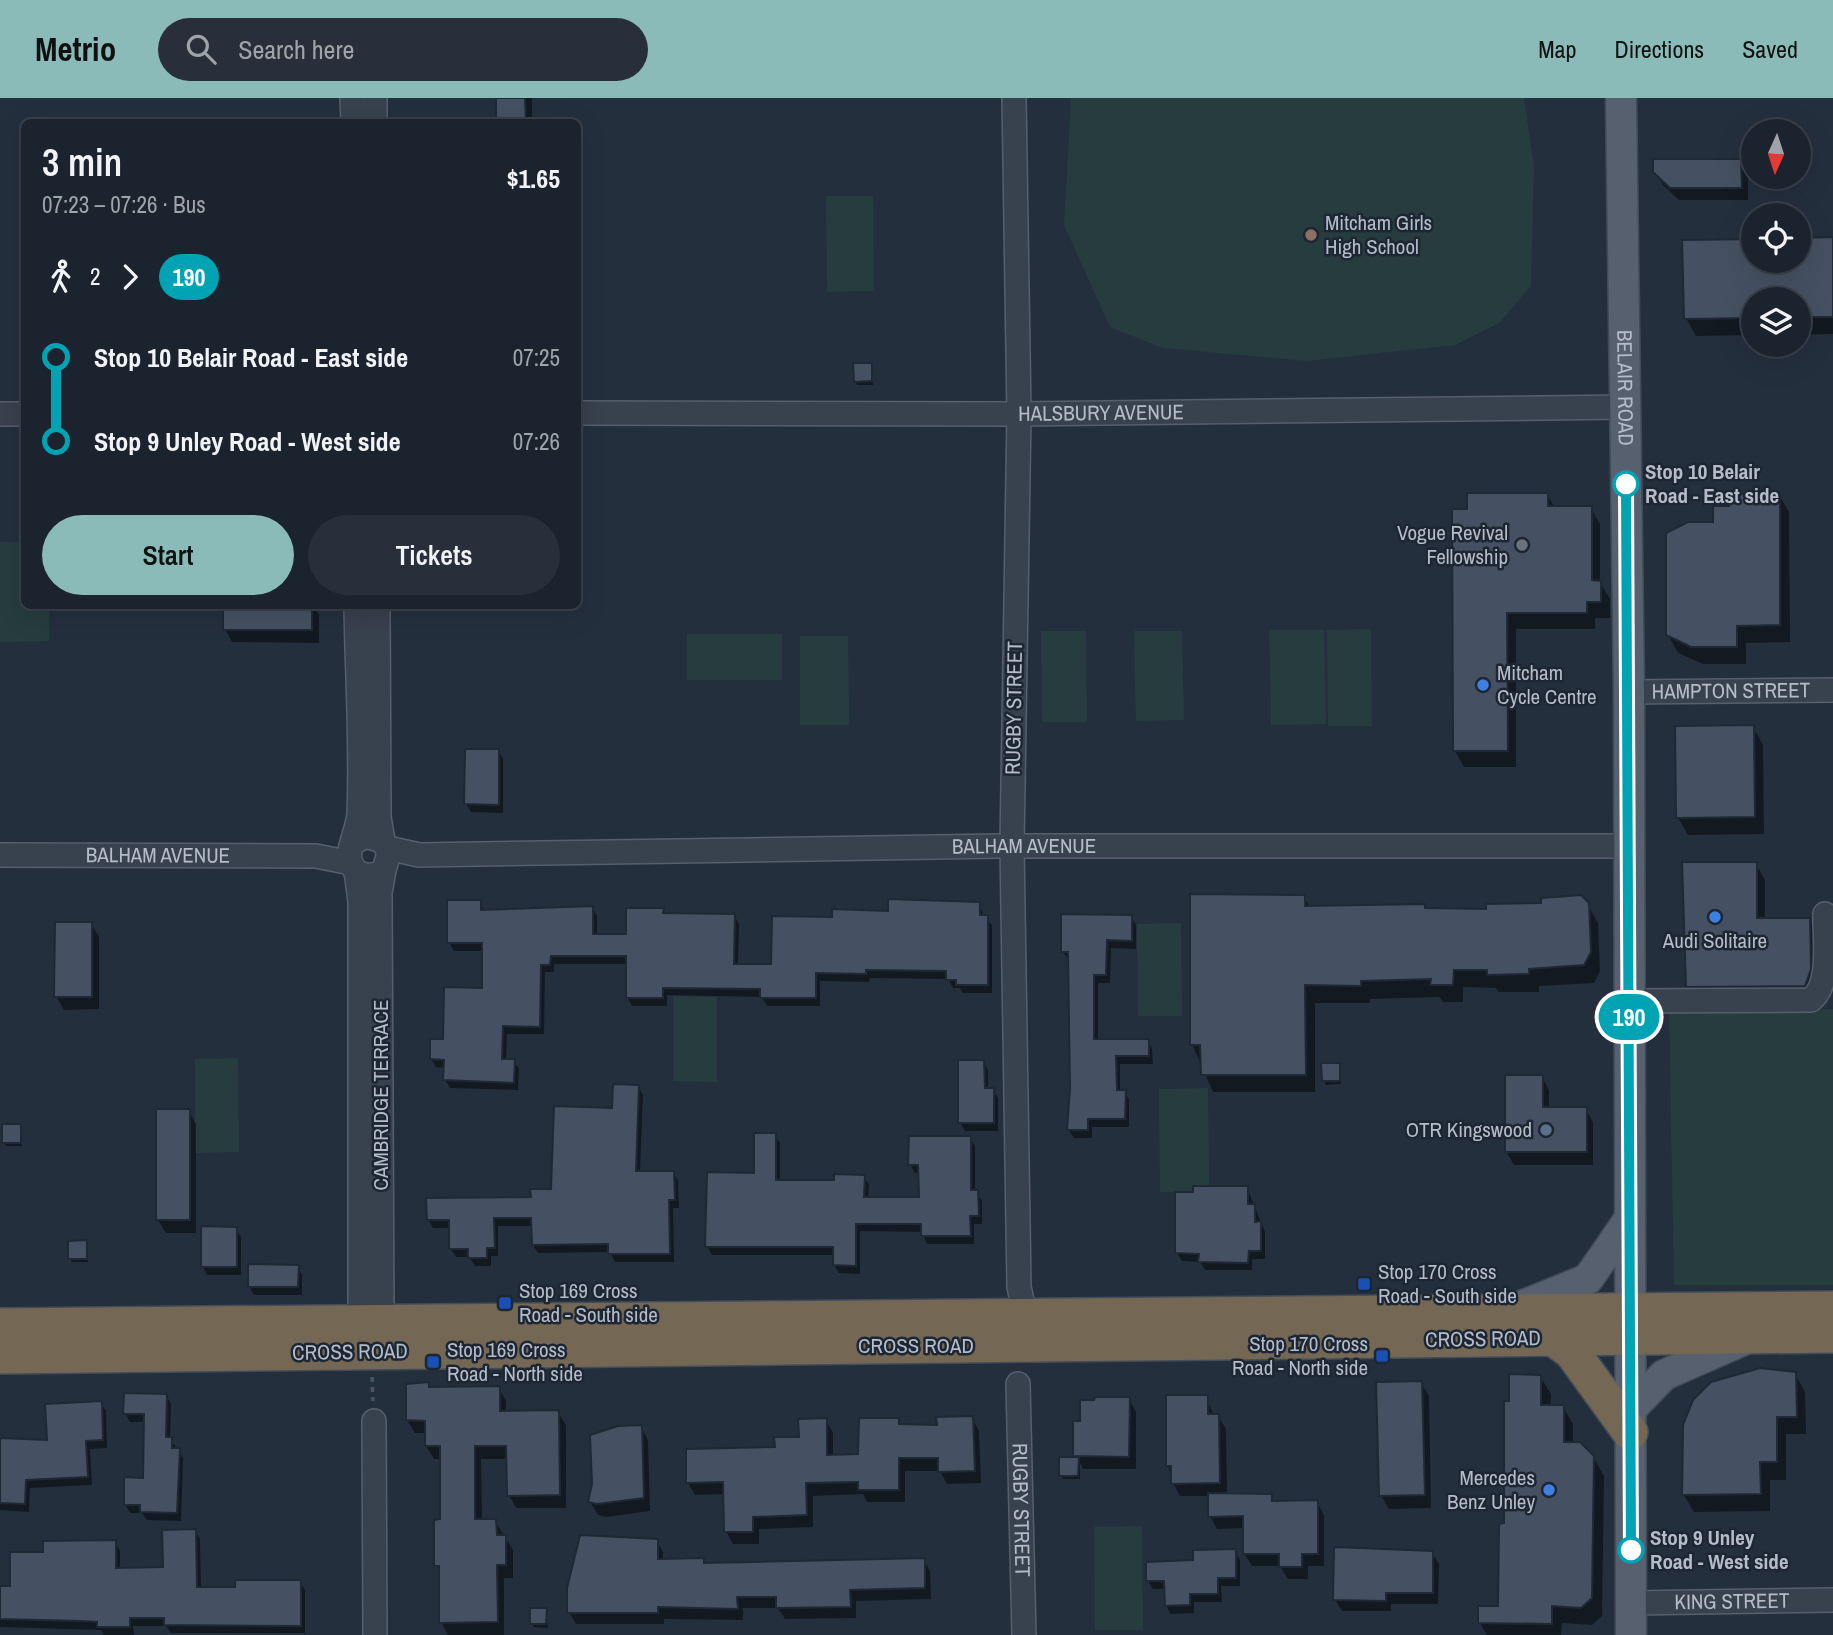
<!DOCTYPE html>
<html lang="en">
<head>
<meta charset="utf-8">
<style>
	body { margin:0; font-family:"Archivo Narrow",sans-serif; background:#282f3a; color:#f1f3f6; height:100vh; display:flex; flex-direction:column; font-size:26px; white-space:nowrap }
	* { box-sizing:border-box; margin:0 }
	p { font-size:23px; color:#a0a4aa }
	.icon { flex:none; width:38px; height:38px; fill:none; stroke:currentColor; stroke-width:2; stroke-linecap:round; stroke-linejoin:round }
	.map { position:relative; flex:1; overflow:hidden }
	.side { position:absolute; left:21px; top:21px; width:560px; height:490px; display:flex; flex-direction:column; background:#1b232e; border-radius:10px; box-shadow:0 7px 28px #0002,0 0 0 2px #39404a }
	.side>* { flex:none }
	.badge { padding:0 14px; border-radius:23px; font-size:24px; line-height:46px }
	.needle { width:46px; rotate:183deg }
	.buttons { position:absolute; left:1741px; top:21px; display:grid; gap:14px }
	.buttons a { display:grid; place-items:center; width:70px; height:70px; border-radius:50%; background:#1b232e; box-shadow:0 7px 28px #0002,0 0 0 2px #39404a; font-size:35px }
	.map>.badge { position:absolute; translate:-50% -50%; box-shadow:0 0 0 4px #fff }
	.legs { display:flex; align-items:center; gap:10px; height:77px; padding:0 21px; font-size:23px }
	.legs p { margin-inline-start:auto }
	.summary { display:flex; align-items:center; justify-content:space-between; height:119px; padding:0 21px }
	h1 { font-size:38px; font-weight:600; line-height:52px }
	.cta { display:flex; gap:14px; margin-top:auto; padding:14px 21px }
	.cta a { flex:1; height:80px; border-radius:42px; background:#8bbbb9; color:#111; font-size:28px; font-weight:600; line-height:80px; text-align:center }
	.cta a+a { background:#282f3a; color:#f1f3f6 }
	ul { padding:0 21px; list-style:none }
	li { display:flex; align-items:center; gap:24px; height:84px; font-size:26px }
	li i { display:grid; place-items:center; width:10px; height:100%; margin:0 9px; background:currentColor }
	li i::after { content:''; width:18px; height:18px; margin:-9px; border:5px solid; border-radius:50%; background:#1b232e }
	li p { margin-inline-start:auto }
	li:first-child i { background:linear-gradient(#0000 50%,currentColor 0) }
	li:last-child i { background:linear-gradient(currentColor 50%,#0000 0) }
	header { display:flex; align-items:center; gap:42px; box-sizing:border-box; height:98px; padding:0 35px; background:#8bbbb9; color:#111 }
	header strong { font-size:33px }
	nav { display:flex; gap:38px; margin-inline-start:auto; font-size:24px }
	.search { width:490px; height:63px; background:#282f3a; display:flex; align-items:center; gap:18px; box-sizing:border-box; padding:0 24px; border-radius:38px; color:#a0a4aa; font-size:26px }
	.map>svg:first-child { display:block }
	.green { fill:#263c3f }
	.shadow { fill:#0007 }
	.building { fill:#455162; stroke:#1f2835; stroke-width:2 }
	.lines { fill:none; stroke-linecap:round; stroke-linejoin:round }
	.minor-casing { stroke:#565f6c; stroke-width:26 }
	.major-casing { stroke:#414a57; stroke-width:33 }
	.highway-casing { stroke:#434c59; stroke-width:38 }
	.path { stroke:#44595c; stroke-width:3.5; stroke-dasharray:5 5; stroke-linecap:butt }
	.minor { stroke:#38414e; stroke-width:23 }
	.major { stroke:#56606e; stroke-width:30 }
	.highway { stroke:#746855; stroke-width:35 }
	.line-1-casing { stroke:#fff; stroke-width:16 }
	.line-1 { stroke:#00a3b4; stroke-width:10 }
	.education-dot { fill:#8d6e63; stroke:#1d2633; stroke-width:2.5 }
	.stop-1-dot { fill:#fff; stroke:#00a3b4; stroke-width:3.5 }
	.worship-dot { fill:#6b7280; stroke:#1d2633; stroke-width:2.5 }
	.shop-dot { fill:#3f7fe0; stroke:#1d2633; stroke-width:2.5 }
	.service-dot { fill:#5c6f8a; stroke:#1d2633; stroke-width:2.5 }
	.transit-dot { fill:#1a4fb4; stroke:#1d2633; stroke-width:2.5 }
	.labels { text-anchor:middle; stroke-width:5; stroke-linejoin:round; paint-order:stroke }
	.poi-label { font-size:21px; fill:#b4bcc9; stroke:#1d2633; text-anchor:start }
	.street-label { font-size:21px; fill:#b4bcc9; stroke:#1d2633 }
	.stop-label { font-size:21px; font-weight:bold; fill:#b4bcc9; stroke:#1d2633; text-anchor:start }
</style>
</head>
<body>
<header>
<strong>Metrio</strong>
<div class="search"><svg class="icon" aria-label="search" viewBox="0 0 24 24"><circle cx="10" cy="10" r="6"/><path d="M15 15l6 6"/></svg>Search here</div>
<nav><a>Map</a><a>Directions</a><a>Saved</a></nav>
</header>
<div class="map">
<svg width="1833" height="1537" viewBox="0 0 1833 1537">
	<rect width="100%" height="100%" fill="#242f3e"/>
	<path class="green" d="M1071,0H1524L1534,68L1531,188L1499,225L1455,247L1307,263L1163,250L1110,229L1064,127Z
		M826,98H873L874,193L827,194Z
		M0,444H24V508H49V543L0,544Z
		M1371,531L1372,628H1328L1327,532Z
		M1269,532H1324L1326,626L1271,627Z
		M1041,533H1086L1087,624H1042Z
		M1182,533L1184,622L1136,623L1134,533Z
		M687,536H782V582H687Z
		M800,538H848L849,627H800Z
		M1181,825L1182,918H1138L1137,826Z
		M673,898L717,899V984L673,983Z
		M1833,911V1187H1674L1669,913Z
		M238,960L239,1054L195,1055V961Z
		M1208,990L1209,1088H1193V1094H1160L1159,991Z
		M1142,1428L1143,1532H1095L1094,1429Z"/>
	<path class="shadow" d="M498,0H532V24H498Z
		M1740,62L1748,75V102H1679L1663,87L1655,73Z
		M1833,141V236L1799,237V201H1754V237L1696,238L1686,220L1754,163H1799V142Z
		M871,267L873,287H857L855,283Z
		M1547,396L1555,410H1591L1600,426V484L1610,501V520H1595V531H1516V669H1464L1455,653Z
		M1779,397L1789,414L1790,544L1746,545V566H1703L1678,555L1668,537L1715,426L1730,410Z
		M225,508H313L319,517V545L232,544L225,531Z
		M1753,629L1763,647L1764,736L1688,737L1678,720Z
		M498,652L503,661V715L471,714L466,706Z
		M1756,766L1765,782V822L1809,821L1818,838L1814,904L1697,905L1688,888Z
		M1304,799L1310,810L1424,808L1426,811L1488,813L1587,806L1598,825L1600,873L1594,885L1539,888V894H1499L1496,890L1463,889V904H1443L1439,899L1370,901V905H1315V994H1213L1192,946Z
		M480,803L484,813L592,809L597,818V837L628,838L662,812L665,816L734,817L739,826L738,867L773,868L833,821L979,805L984,819L992,827V895H963L960,890H953L948,881L870,880L869,884L820,883V908H767L762,899L667,897V908H632L627,899L628,866H554V874H545L544,936H507L506,963H514L519,971L518,992L450,990L445,982V970L436,969L431,961L484,891V853H454L449,845Z
		M1131,818L1136,827V851L1111,850L1110,885H1098V943L1148,942L1152,951L1153,966H1120V994H1125L1129,1002V1029H1092V1040H1074L1069,1032L1072,991L1069,862L1063,854Z
		M91,825L99,839V911L64,912L56,898Z
		M983,964L988,972V992H993L998,1000V1033H965L960,1024Z
		M1339,966L1341,986L1326,987L1324,983Z
		M1542,979L1549,992V1011H1586L1593,1024V1067H1514L1506,1053Z
		M638,989L643,997L640,1075H673L678,1083L679,1110H673L674,1164H615L610,1154L538,1155L533,1147V1128H498V1158H491V1168H475L469,1159H456L451,1151V1130H433L428,1121L532,1101L553,1092L614,1011Z
		M189,1013L196,1026V1135H166L158,1122Z
		M20,1028L22,1048H6L4,1045Z
		M775,1037L780,1045V1083L835,1084L864,1079L869,1087L868,1100L921,1101L920,1075H915L910,1066L970,1040L975,1048V1094L982,1102V1126H974V1146H927L922,1134L860,1133V1176L839,1175L834,1167V1157H712L707,1148L756,1077Z
		M1247,1090L1265,1134V1161H1252V1172H1205L1200,1164L1182,1163L1177,1155Z
		M236,1130L241,1139V1177H207L203,1169Z
		M86,1144L88,1164H72L70,1161Z
		M298,1169L302,1177V1197H254L249,1188Z
		M1795,1276L1805,1294L1806,1336H1786V1382H1770V1413L1694,1414L1683,1396Z
		M1540,1278L1551,1296V1309H1563L1573,1326V1346L1593,1359L1604,1378L1602,1518L1592,1527L1562,1525L1561,1537H1487L1480,1525L1500,1510L1511,1305Z
		M1421,1285L1429,1298L1431,1410L1389,1411L1381,1398Z
		M408,1288L499,1290L506,1303V1314H558L566,1327V1410H516L509,1397L508,1361H481L482,1423H495L513,1452V1480H504V1537H448L441,1524V1476L436,1467L442,1423V1361H434L426,1348L427,1335H415L407,1322Z
		M166,1297L171,1306L170,1341L183,1360L181,1423L147,1422L142,1415H130L125,1406L145,1381L146,1324H130L125,1315Z
		M1206,1299L1214,1318H1218L1226,1331L1227,1397L1271,1398L1275,1404H1317L1324,1417V1468H1308V1481H1288L1280,1468H1252L1244,1455V1430L1217,1431L1210,1418V1398H1180L1173,1385L1168,1367Z
		M1129,1301L1136,1314V1371H1083L1080,1365V1381H1063L1061,1377L1077,1360L1082,1325Z
		M101,1305L106,1313L107,1350L90,1351L92,1387L30,1390L29,1414L0,1412V1342L49,1344Z
		M972,1320L979,1333L981,1385L947,1386L940,1373H905V1404H867L863,1396L813,1398V1429L759,1431V1446H733L726,1433L725,1396L695,1397L688,1385L800,1340L826,1322L833,1335V1358L860,1357L898,1322L901,1328L939,1329Z
		M641,1329L648,1342L650,1413L606,1419L598,1417L590,1404Z
		M195,1433L200,1441L201,1491L300,1484L305,1492V1535H171L166,1528H133L134,1537H104L101,1532L0,1529V1490H12L44,1456L115,1444L120,1453V1472L165,1471Z
		M657,1443L663,1454V1462H703L706,1467L924,1462L930,1473L931,1501L856,1503V1520L785,1521L778,1510H743V1522L664,1521V1526H576L569,1514Z
		M1235,1453L1240,1462V1488H1221L1222,1504H1194V1515L1171,1516L1166,1508V1491H1153L1148,1483Z
		M1432,1455L1439,1466L1438,1506H1391V1513H1342L1335,1502Z
		M546,1512L548,1530L534,1529L532,1526Z"/>
	<path class="building" d="M496,0H525L526,24H496Z
		M1653,61H1741L1742,90H1670L1653,74Z
		M1833,139V219H1799V201H1754V220L1684,221L1682,142L1754,141V163H1799V140Z
		M853,265H872V283L854,284Z
		M1467,395H1548V408H1592V482L1601,483V504H1587V515H1507L1508,653H1453L1452,411H1467Z
		M1780,395V527L1737,528V549H1691L1666,537V435L1688,424H1713V408H1729L1728,396Z
		M223,508H312V532H223Z
		M1754,627L1755,719L1676,720L1675,628Z
		M465,651H499V707L464,706Z
		M1682,764H1757V820H1810L1811,871L1805,888L1686,889Z
		M1190,796L1305,797V808L1425,806V810L1486,811V806L1541,805V800L1581,797L1589,805L1591,854L1584,867L1529,871V876L1487,877V872H1454L1453,887H1430L1431,881L1361,883V888L1305,887L1306,977H1201L1200,947H1190Z
		M888,801L980,804V817H988V887H956V882H946V873L866,872V876L816,875V900H760V891L663,890V900H626V858H551L550,867H541L540,929L503,928L502,961H515L514,985L443,982L444,962L430,961V941H443L444,889L482,890V845H447V802H481V812L593,808V836H626V810H664L663,815L735,816L734,866H771L772,818L832,819V811L888,813Z
		M1061,816L1132,817V843L1107,842L1106,877H1094V941H1149V958H1116L1117,992H1126L1125,1021H1088V1032H1067L1070,991L1068,854H1061Z
		M55,824H92V899H54Z
		M958,962H984L985,990H994V1025H958Z
		M1321,965H1340V983H1322Z
		M1505,977H1543V1009H1587V1054H1505Z
		M613,986L639,987L636,1073H674L675,1102H669L670,1156H608V1146L532,1147L531,1120H494L495,1150H487V1160H468V1151H449V1122H427L426,1100L531,1099L530,1091H551L554,1008L612,1010Z
		M156,1011H190V1122H156Z
		M2,1026H21V1045H2Z
		M754,1035H776V1082H834V1076L865,1077L864,1099H919L918,1067H908L909,1038H971V1092H978L979,1118H970L971,1138H921V1126H856V1168L833,1167V1149H705L707,1074L754,1075Z
		M1193,1088H1248V1106H1255V1124L1261,1123V1153H1249L1248,1165L1198,1164L1199,1156L1175,1155V1094H1193Z
		M201,1128L237,1129V1169H201Z
		M87,1142V1161H68V1143Z
		M248,1166L299,1167L298,1189H248Z
		M1760,1270L1796,1274L1797,1319H1777V1364H1760L1761,1396L1682,1397L1683,1327L1693,1302L1711,1284Z
		M1509,1276L1541,1277V1307H1564V1344H1580L1594,1358L1592,1500L1581,1510L1552,1508V1526L1478,1525V1508H1498L1499,1426L1504,1425V1303H1509Z
		M1422,1283L1425,1397L1379,1398L1376,1284Z
		M429,1284V1289L500,1288V1313L559,1312L560,1397L507,1398L506,1348H475V1421H496L497,1437H506V1467H497L498,1524L439,1525V1468H434V1422L440,1421V1348H425V1323L406,1322V1286Z
		M124,1295L167,1296L166,1339H172V1350H180L177,1415L140,1414V1407H124V1379L143,1380L144,1316H123Z
		M1166,1297H1208V1316H1219L1220,1385L1171,1386V1368H1166Z
		M1095,1299H1130L1129,1359L1073,1358V1323H1080V1302H1094Z
		M102,1303L103,1342L86,1343L88,1379L26,1382L25,1406L0,1405V1340L47,1342L45,1306Z
		M973,1318L975,1373L938,1374V1360H899V1392H858V1384L806,1385L807,1417L753,1419V1434H724L723,1384L686,1385V1351L775,1349L774,1339H799L798,1321L827,1320V1357L858,1356L859,1320H899V1326L937,1327L936,1319Z
		M642,1327L644,1400L597,1406L588,1404L592,1386L590,1337L618,1328Z
		M1059,1359H1079L1078,1378H1059Z
		M1208,1395L1272,1396V1403L1318,1402V1456H1302V1469H1279V1456H1243V1418L1208,1419Z
		M196,1431L197,1489H235V1482H301V1528L164,1527V1520H130V1529H97V1524L81,1523L0,1521V1488H10V1454H43V1443L116,1442V1470L163,1469L162,1432Z
		M580,1437L658,1441V1461L704,1460V1465L925,1460V1490L850,1492L851,1509L776,1510V1499H737L738,1511L658,1509V1515H567V1490Z
		M1334,1449L1433,1453V1495H1386V1503L1333,1502Z
		M1236,1451V1480H1218V1496H1190V1507L1165,1508L1164,1483H1146V1464L1193,1462V1452Z
		M530,1510H547L546,1526H530Z"/>
	<g class="lines">
		<defs>
			<g id="minor">
				<path d="M352,0L353,24"/>
				<path d="M375,0V24"/>
				<path d="M1014,0L1019,316L1012,748L1019,1189L1026,1220"/>
				<path id="s1" d="M578,315L1019,316L1625,309"/>
				<path d="M0,316H24"/>
				<path d="M378,508L379,719L383,743"/>
				<path id="s2" d="M1629,594L1833,592"/>
				<path d="M355,744L365,738L383,743L389,755L384,772C372,781 354,779 350,762C347,752 358,730 359,716C362,647 357,577 356,508"/>
				<path id="s3" d="M388,750L419,757L1000,748H1629"/>
				<path id="s4" d="M0,757L316,758L351,765"/>
				<path d="M356,773L360,803V1223"/>
				<path d="M1629,903L1811,902C1832,885 1824,841 1825,816"/>
				<path d="M382,1222L380,795L384,772"/>
				<path id="s5" d="M1018,1286L1024,1537"/>
				<path d="M374,1323L375,1537"/>
				<path id="s6" d="M1632,1505L1833,1502"/>
			</g>
			<g id="major">
				<path id="s7" d="M1621,0L1629,594L1631,1537"/>
				<path d="M1514,1211L1588,1181L1628,1123"/>
				<path d="M1629,1313L1664,1277L1746,1241"/>
			</g>
			<path id="highway" d="M0,1228L1833,1211
				M1553,1240L1572,1254L1630,1334
				M0,1258L1833,1237"/>
		</defs>
		<use href="#minor" class="minor-casing"/>
		<use href="#major" class="major-casing"/>
		<use href="#highway" class="highway-casing"/>
		<path class="path" d="M372,1279L373,1303"/>
		<use href="#minor" class="minor"/>
		<use href="#major" class="major"/>
		<use href="#highway" class="highway"/>
	</g>
	<g class="lines">
		<defs>
			<path id="line-1" d="M1626,386L1631,1452"/>
		</defs>
		<use href="#line-1" class="line-1-casing"/>
		<use href="#line-1" class="line-1"/>
	</g>
	<circle class="education-dot" cx="1311" cy="137" r="7"/>
	<g class="stop-1-dot">
		<circle cx="1626" cy="386" r="12"/>
		<circle cx="1631" cy="1452" r="12"/>
	</g>
	<circle class="worship-dot" cx="1522" cy="447" r="7"/>
	<g class="shop-dot">
		<circle cx="1483" cy="587" r="7"/>
		<circle cx="1715" cy="819" r="7"/>
		<circle cx="1549" cy="1392" r="7"/>
	</g>
	<circle class="service-dot" cx="1546" cy="1032" r="7"/>
	<g class="transit-dot">
		<rect x="1357" y="1179" width="14" height="14" rx="3.5"/>
		<rect x="498" y="1198" width="14" height="14" rx="3.5"/>
		<rect x="1375" y="1251" width="14" height="14" rx="3.5"/>
		<rect x="426" y="1257" width="14" height="14" rx="3.5"/>
	</g>
	<g class="labels">
		<g class="poi-label">
			<text x="1325" y="132">Mitcham Girls<tspan x="1325" dy="24">High School</tspan></text>
			<text x="1508" y="442" text-anchor="end">Vogue Revival<tspan x="1508" dy="24">Fellowship</tspan></text>
			<text x="1497" y="582">Mitcham<tspan x="1497" dy="24">Cycle Centre</tspan></text>
			<text x="1715" y="850" text-anchor="middle">Audi Solitaire</text>
			<text x="1532" y="1039" text-anchor="end">OTR Kingswood</text>
			<text x="1378" y="1181">Stop 170 Cross<tspan x="1378" dy="24">Road - South side</tspan></text>
			<text x="519" y="1200">Stop 169 Cross<tspan x="519" dy="24">Road - South side</tspan></text>
			<text x="1368" y="1253" text-anchor="end">Stop 170 Cross<tspan x="1368" dy="24">Road - North side</tspan></text>
			<text x="447" y="1259">Stop 169 Cross<tspan x="447" dy="24">Road - North side</tspan></text>
			<text x="1535" y="1387" text-anchor="end">Mercedes<tspan x="1535" dy="24">Benz Unley</tspan></text>
		</g>
		<g class="street-label">
			<text dy="7" stroke="none"><textPath href="#s7" startOffset="290">BELAIR ROAD</textPath></text>
			<text dy="7" stroke="none"><textPath href="#s1" startOffset="523">HALSBURY AVENUE</textPath></text>
			<text dy="7" stroke="none"><textPath href="#s2" startOffset="102">HAMPTON STREET</textPath></text>
			<text transform="translate(1014 610) rotate(-89)" y="7">RUGBY STREET</text>
			<text dy="7" stroke="none"><textPath href="#s3" startOffset="637">BALHAM AVENUE</textPath></text>
			<text dy="7" stroke="none"><textPath href="#s4" startOffset="158">BALHAM AVENUE</textPath></text>
			<text transform="translate(381 997) rotate(-90)" y="7">CAMBRIDGE TERRACE</text>
			<text transform="translate(1483 1241) rotate(-1)" y="7">CROSS ROAD</text>
			<text x="916" y="1255">CROSS ROAD</text>
			<text transform="translate(350 1254) rotate(-1)" y="7">CROSS ROAD</text>
			<text dy="7" stroke="none"><textPath href="#s5" startOffset="126">RUGBY STREET</textPath></text>
			<text dy="7" stroke="none"><textPath href="#s6" startOffset="100">KING STREET</textPath></text>
		</g>
		<g class="stop-label">
			<text x="1645" y="381">Stop 10 Belair<tspan x="1645" dy="24">Road - East side</tspan></text>
			<text x="1650" y="1447">Stop 9 Unley<tspan x="1650" dy="24">Road - West side</tspan></text>
		</g>
	</g>
</svg>
<div class="buttons">
<a><svg class="needle" viewBox="-14 -14 28 28"><path d="M0-13l5 13h-10z" fill="#e53935"/><path d="M0 13l5-13h-10z" fill="#a0a4aa"/></svg></a>
<a><svg class="icon" aria-label="locate" viewBox="0 0 24 24"><circle cx="12" cy="12" r="6"/><path d="M12 2v4M12 18v4M2 12h4M18 12h4"/></svg></a>
<a><svg class="icon" aria-label="layers" viewBox="0 0 24 24"><path d="M12 4l9 5-9 5-9-5zM3 14l9 5 9-5"/></svg></a>
</div>
<b class="badge" style="left:1629px;top:919px;background:#00a3b4;color:#fff">190</b>
<section class="side">
<div class="summary"><div><h1>3 min</h1><p>07:23 – 07:26 · Bus</p></div><b>$1.65</b></div>
<div class="legs"><svg class="icon" aria-label="walk" viewBox="0 0 24 24"><circle cx="13" cy="4" r="2"/><path d="M13 8l-2 6 4 7M11 14l-3 7M7 12l3-4h3l4 4"/></svg>2<svg class="icon" aria-label="forward" viewBox="0 0 24 24"><path d="M9 5l7 7-7 7"/></svg><b class="badge" style="background:#00a3b4;color:#fff">190</b></div>
<ul>
<li><i style="color:#00a3b4"></i><b>Stop 10 Belair Road - East side</b><p>07:25</p></li>
<li><i style="color:#00a3b4"></i><b>Stop 9 Unley Road - West side</b><p>07:26</p></li>
</ul>
<div class="cta"><a>Start</a><a>Tickets</a></div>
</section>
</div>
</body>
</html>
